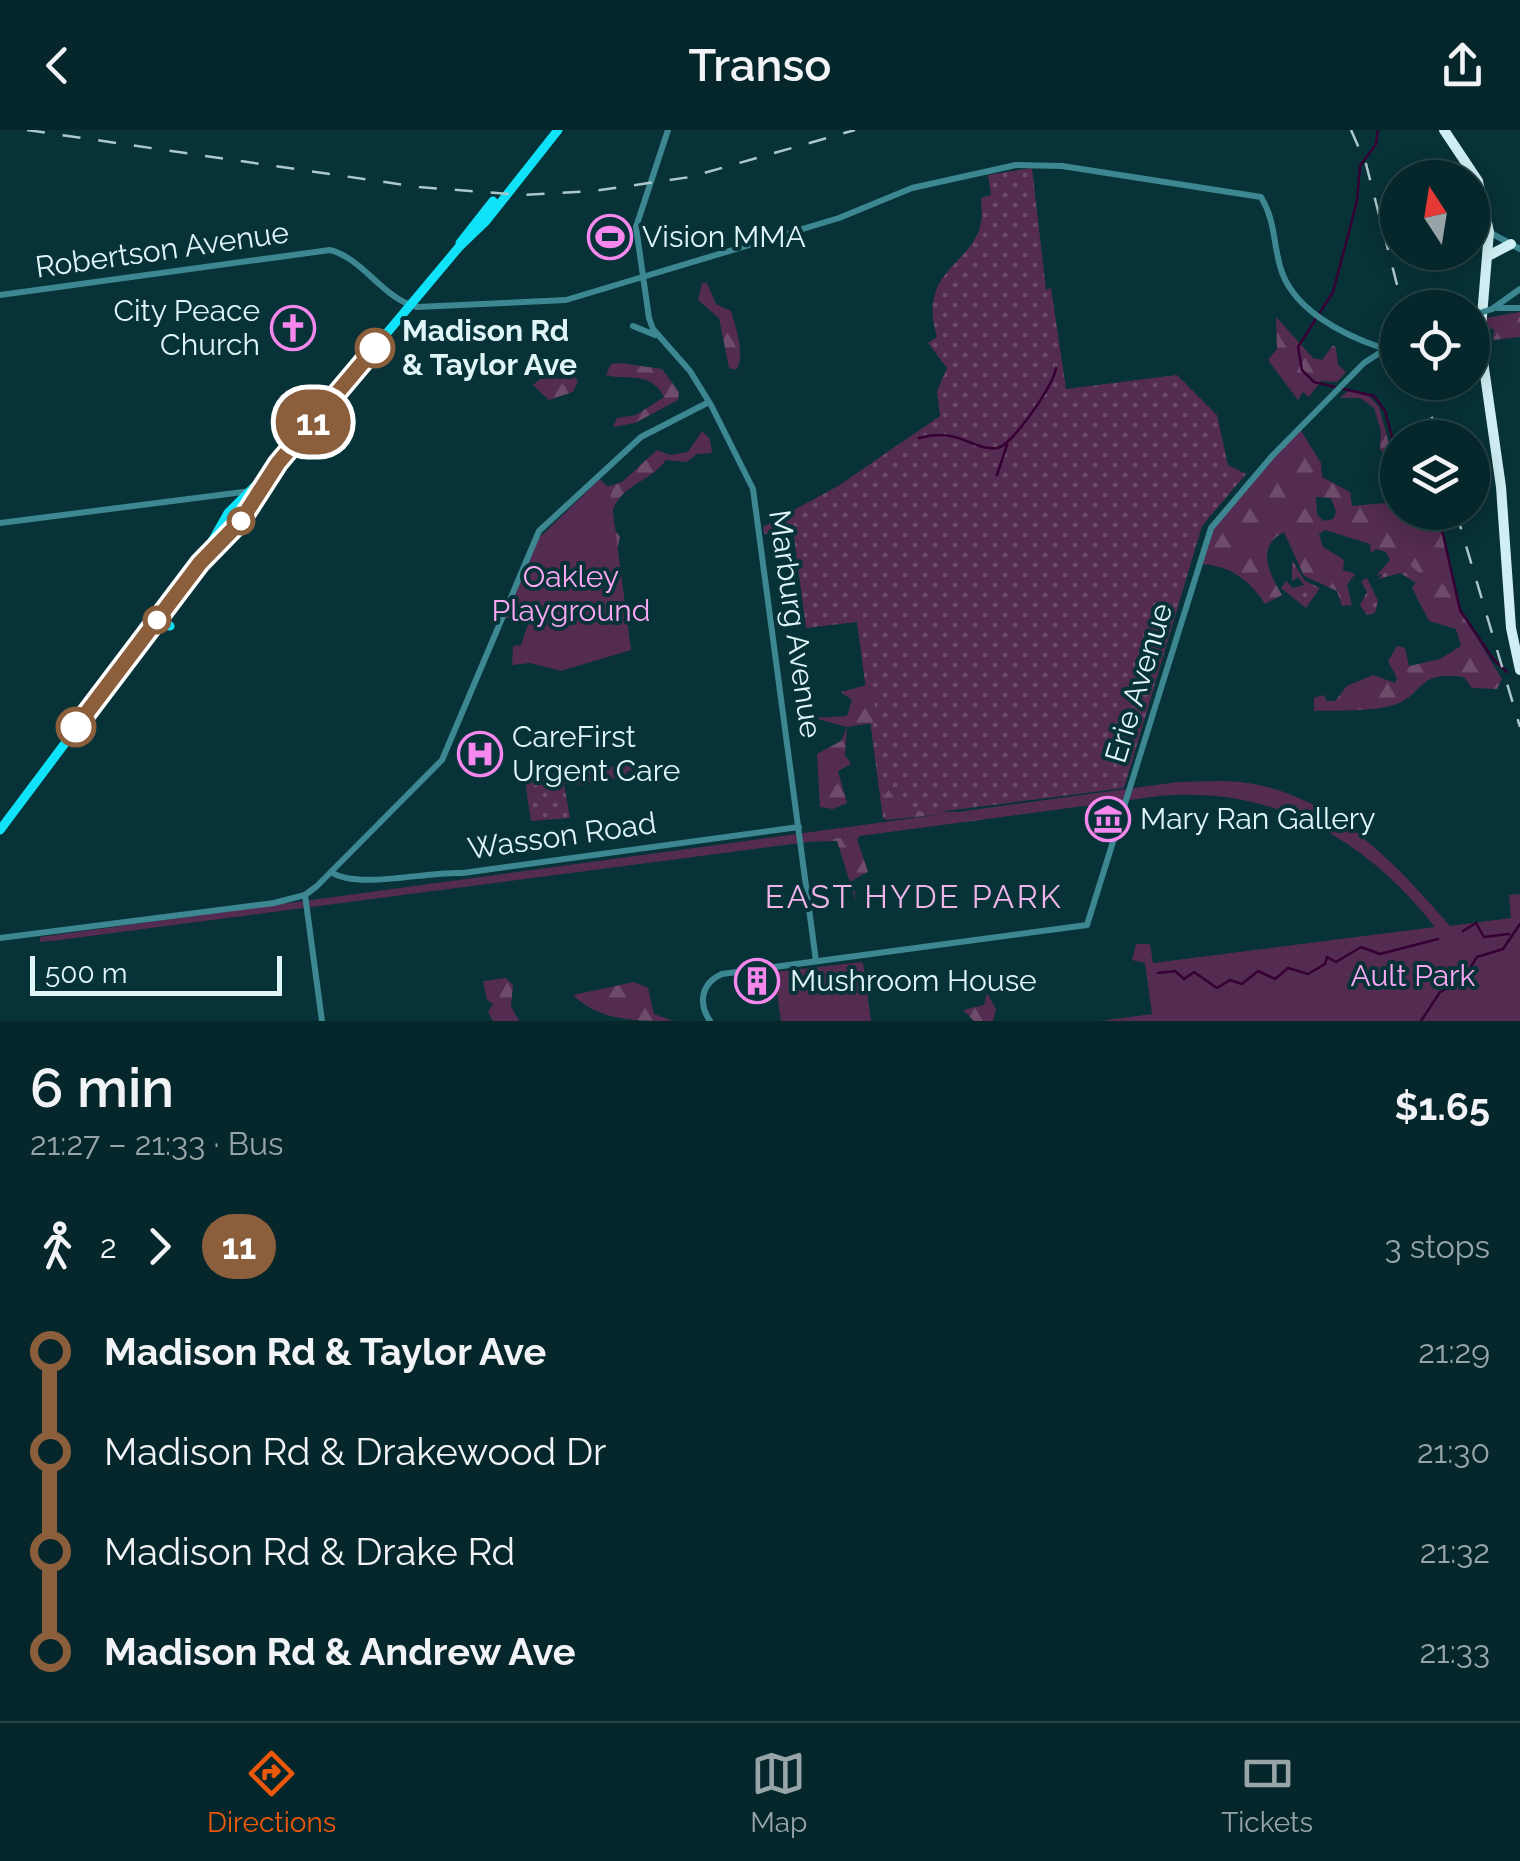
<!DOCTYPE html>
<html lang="en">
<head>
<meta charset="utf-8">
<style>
	body { margin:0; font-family:Raleway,sans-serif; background:#133236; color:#f1f3f6; height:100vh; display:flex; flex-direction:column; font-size:38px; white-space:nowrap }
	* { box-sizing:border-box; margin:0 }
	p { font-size:32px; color:#97a5a8 }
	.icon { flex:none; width:55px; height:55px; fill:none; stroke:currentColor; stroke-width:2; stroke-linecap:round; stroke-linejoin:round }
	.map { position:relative; height:891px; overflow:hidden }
	.side { display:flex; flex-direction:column; background:#05262a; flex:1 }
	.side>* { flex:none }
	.badge { padding:0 20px; border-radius:32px; font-size:35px; line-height:65px }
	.needle { width:65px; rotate:348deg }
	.buttons { position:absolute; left:1380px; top:30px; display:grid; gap:20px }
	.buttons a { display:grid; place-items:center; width:110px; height:110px; border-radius:50%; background:#05262a; box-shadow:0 5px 25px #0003,0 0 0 2px #264347; font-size:50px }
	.scale { position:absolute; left:30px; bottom:25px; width:252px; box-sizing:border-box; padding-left:10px; border:5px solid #dff5f8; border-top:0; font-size:28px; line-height:35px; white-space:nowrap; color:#dff5f8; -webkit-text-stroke:8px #073238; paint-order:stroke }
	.map>.badge { position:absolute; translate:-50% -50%; box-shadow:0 0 0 5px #fff }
	.legs { display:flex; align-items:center; gap:15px; height:110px; padding:0 30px; font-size:32px }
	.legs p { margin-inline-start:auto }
	.head { display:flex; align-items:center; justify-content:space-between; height:170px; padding:0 30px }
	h1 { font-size:55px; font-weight:600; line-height:75px }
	ul { padding:0 30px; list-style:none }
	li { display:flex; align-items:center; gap:35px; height:100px; font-size:38px }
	li i { display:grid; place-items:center; width:15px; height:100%; margin:0 12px; background:currentColor }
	li i::after { content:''; width:25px; height:25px; margin:-12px; border:8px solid; border-radius:50%; background:#05262a }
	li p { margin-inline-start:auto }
	li:first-child i { background:linear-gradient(#0000 50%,currentColor 0) }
	li:last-child i { background:linear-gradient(currentColor 50%,#0000 0) }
	header { display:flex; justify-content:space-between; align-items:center; height:130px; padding:0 30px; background:#05262a; font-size:45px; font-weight:600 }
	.menu { display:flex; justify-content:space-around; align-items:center; height:140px; border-top:2px solid #264347; background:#05262a; font-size:28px; color:#97a5a8 }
	.menu a { display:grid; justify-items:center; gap:5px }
	.menu .on { color:#ea580c }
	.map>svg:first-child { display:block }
	.grass { fill:url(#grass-dots) }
	.forest { fill:url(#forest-firs); fill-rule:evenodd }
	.green { fill:#542c51 }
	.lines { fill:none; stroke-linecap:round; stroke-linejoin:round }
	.stream { stroke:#360034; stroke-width:2.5 }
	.minor { stroke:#3c8792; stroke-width:6 }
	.major { stroke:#10e2fa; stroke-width:9 }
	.highway { stroke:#d0eff4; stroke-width:10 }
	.rail { stroke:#adc8cc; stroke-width:2.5; stroke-dasharray:18 18; stroke-linecap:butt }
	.minor-bridge { stroke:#3c8792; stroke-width:6 }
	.line-1-casing { stroke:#fff; stroke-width:22 }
	.line-1 { stroke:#8b5e3c; stroke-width:15 }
	.stop-1-dot { fill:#fff; stroke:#8b5e3c; stroke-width:5 }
	.labels { text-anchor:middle; stroke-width:8; stroke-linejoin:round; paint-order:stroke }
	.poi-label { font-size:30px; fill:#dff5f8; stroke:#073238; text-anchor:start }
	.street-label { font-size:30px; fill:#dff5f8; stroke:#073238 }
	.stop-label { font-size:30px; font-weight:bold; fill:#dff5f8; stroke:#073238; text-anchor:start }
	.park-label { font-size:30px; fill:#fba7f3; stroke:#073238 }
	.neighbourhood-label { font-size:32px; letter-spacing:2.5px; fill:#f1b4ea; stroke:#073238 }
</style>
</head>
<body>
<header><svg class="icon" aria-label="back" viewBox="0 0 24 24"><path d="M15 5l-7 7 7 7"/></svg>Transo<svg class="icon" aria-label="share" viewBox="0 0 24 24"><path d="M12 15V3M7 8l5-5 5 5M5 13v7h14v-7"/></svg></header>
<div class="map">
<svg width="1520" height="891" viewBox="0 0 1520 891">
	<defs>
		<pattern id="grass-dots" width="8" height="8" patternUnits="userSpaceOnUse" patternTransform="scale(2.5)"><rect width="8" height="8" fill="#542c51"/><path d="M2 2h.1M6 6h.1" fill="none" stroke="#6c4b6b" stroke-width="1.8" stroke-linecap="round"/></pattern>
		<pattern id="forest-firs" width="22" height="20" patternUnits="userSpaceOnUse" patternTransform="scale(2.5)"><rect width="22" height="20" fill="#542c51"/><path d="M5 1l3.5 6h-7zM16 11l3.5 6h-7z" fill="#6c4b6b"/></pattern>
	</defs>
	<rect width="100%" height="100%" fill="#073238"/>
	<path class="grass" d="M1032,38L1046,160L1051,158L1066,259L1177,245L1217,285L1228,335L1246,344L1202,396L1124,658L883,689L857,492L806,498L793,400L764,404L763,397L838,356L940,286L937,261L947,238L928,213L937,207C917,140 972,136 981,93C983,85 981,76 981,68L991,65L988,45Z
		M1292,430L1305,451L1320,458L1306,478L1281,458L1286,451L1293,458L1304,455L1298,447L1292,451Z
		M1409,434L1421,445L1416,453L1400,443L1379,449L1384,440Z
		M1367,448L1378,471L1375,483L1367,485L1360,475L1367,462L1361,451Z
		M610,643L609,648L578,655L576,651L564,654L570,688L531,691L527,665L534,655Z"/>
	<path class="forest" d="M702,153H707L716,174L731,181C736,198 746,227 736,240L729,238L719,188L698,170Z
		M1520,182V207L1493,210L1494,199L1486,198V188Z
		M1276,187L1313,228L1322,230L1333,215L1336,218L1338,235L1346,242L1337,252L1321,251L1309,267L1303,262L1298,270L1268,230L1277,219Z
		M620,233L662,239L679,262L678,270L635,293L613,297L617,288L636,285L664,267C651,240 626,251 606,245L611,234Z
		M545,245L561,249L573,245L578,251L573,262L549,270L533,255Z
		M1348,261L1368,265L1379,277L1397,343L1380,319L1381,301L1374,278L1360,268H1340Z
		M1300,299L1321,333L1322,347L1350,362L1352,376L1397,372L1398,382L1438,383L1460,480L1502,549L1497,559L1472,558L1464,547C1415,540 1425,565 1394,575C1369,582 1339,580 1314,581V568L1323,565L1327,571H1335L1347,556L1373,545L1395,553L1397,548L1388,531L1397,516L1405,518L1409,536L1440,529L1461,516L1456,499L1429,491L1412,458L1421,445L1409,434L1376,446L1390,430L1386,422L1376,419L1371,423L1370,414L1325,400L1319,404L1323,417L1344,430L1343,440L1355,444L1347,455L1352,475L1342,476L1337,461L1304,446L1284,402C1255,417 1269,443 1282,465L1265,474C1250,450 1228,434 1199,434L1211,398ZM1316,367L1331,368L1336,382L1333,389L1324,391L1317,385Z
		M702,301L710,309L712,323L697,324L687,332L666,330C648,355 615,354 610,392L620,407L616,425L621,461L582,452L587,414L583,403L600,383L595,361L622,352L657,320L670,325L688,322Z
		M870,554L878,592L847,597L845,625L851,634L838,641L847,673L833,679L820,677L817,624L841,611L847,597L814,588L847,586L852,570L841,562Z
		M656,631L626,642L627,649L609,648V643L569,648L562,655H535L527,664L525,650L518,649Z
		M883,652L903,681L963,682L886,690Z
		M1121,666L1119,671L860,706L857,709L868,742L853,750L856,771L837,711L810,712Z
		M506,848L513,855L511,876L519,891H493L488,882L493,874L487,870L483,851Z
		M634,852L648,858L654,884L673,891C637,891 599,891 573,865Z
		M987,863L996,879L993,891H974L963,880L984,875Z"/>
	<path class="green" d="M600,349L610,359L631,520L561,541L530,533L512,535L513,516L521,515L528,494H518V487L503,489L539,408Z
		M1178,652C1198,652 1220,650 1240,652C1329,662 1394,731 1450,796L1511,788L1509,765L1520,764V891H1100L1152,884L1145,833L1132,830L1136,814H1150L1153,833L1435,797C1368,712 1278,656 1160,666L60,810L40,812V807Z
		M863,832L871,891H781L774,842Z"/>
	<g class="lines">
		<path class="stream" d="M1378,0L1376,14L1360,36L1357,71L1333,162L1298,217L1302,240L1314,252L1374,266L1385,281L1398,329
			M919,308C960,297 972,321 997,318C1012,316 1055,253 1056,238
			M997,345L1007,315
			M1438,382L1460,480L1493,529L1507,542
			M1463,801L1476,793L1484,807L1509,804
			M1158,843L1175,841L1184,849L1194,842L1217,858L1230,850L1242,854L1258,841L1275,849L1288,838L1308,844L1325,834L1327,827L1336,832L1361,817L1380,824L1438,809
			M1421,891L1440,862L1462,851L1477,827L1503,819L1520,794"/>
		<path class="minor" d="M668,0L636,97L649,188L653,199L690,241L711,275L753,359L816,831
			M1489,102L1520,119
			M0,165L330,120C364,129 383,169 417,177L566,170L839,88L912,58L1016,35L1062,36L1261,67C1275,90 1273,111 1280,136C1291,179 1343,205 1382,218
			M1497,178H1520
			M1492,179L1520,159
			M633,196L655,205
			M0,393L251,361
			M331,742C358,760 427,741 463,743L799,697
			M305,765L322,891
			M0,808L274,773L305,765L317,756L442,630L539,401L641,307L709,272
			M710,891C698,873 701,853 722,844L1087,795L1211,398L1273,325L1364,233L1398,211"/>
		<path class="major" d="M460,113L493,71
			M200,433L228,383L278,333L459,117L486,91L558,0
			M155,493L170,496
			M0,700L200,433L239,392L271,344"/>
		<path class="highway" d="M1444,0L1478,51L1489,102L1480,210L1501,357L1511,498L1520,540
			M1490,125L1511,114"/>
		<path class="rail" d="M27,0L419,57L521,65L594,61L690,47L855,0
			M1351,0L1366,34L1403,178
			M1423,252L1437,308
			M1456,382L1520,597"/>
		<path class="minor-bridge" d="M1474,185L1492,179"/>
	</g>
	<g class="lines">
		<defs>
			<path id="line-1" d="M76,597L200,433L240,392L278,333L375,218"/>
		</defs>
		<use href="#line-1" class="line-1-casing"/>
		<use href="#line-1" class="line-1"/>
	</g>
	<defs>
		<symbol id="stadium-ring" viewBox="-11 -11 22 22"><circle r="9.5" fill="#073238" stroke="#f688ed" stroke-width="1.5"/><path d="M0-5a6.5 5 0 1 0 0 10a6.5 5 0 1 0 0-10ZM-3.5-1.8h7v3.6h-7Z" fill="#f688ed"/></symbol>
		<symbol id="church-ring" viewBox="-11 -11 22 22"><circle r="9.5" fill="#073238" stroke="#f688ed" stroke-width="1.5"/><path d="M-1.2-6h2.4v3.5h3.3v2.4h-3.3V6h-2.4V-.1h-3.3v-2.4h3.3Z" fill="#f688ed"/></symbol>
		<symbol id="hospital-ring" viewBox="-11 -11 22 22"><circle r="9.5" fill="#073238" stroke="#f688ed" stroke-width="1.5"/><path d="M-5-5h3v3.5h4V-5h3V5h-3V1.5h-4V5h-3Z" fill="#f688ed"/></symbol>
		<symbol id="museum-ring" viewBox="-11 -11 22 22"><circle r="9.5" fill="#073238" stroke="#f688ed" stroke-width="1.5"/><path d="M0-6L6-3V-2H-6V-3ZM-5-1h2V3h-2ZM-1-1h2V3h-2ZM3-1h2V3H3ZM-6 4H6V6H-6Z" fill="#f688ed"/></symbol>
		<symbol id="building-ring" viewBox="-11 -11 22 22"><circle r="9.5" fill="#073238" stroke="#f688ed" stroke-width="1.5"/><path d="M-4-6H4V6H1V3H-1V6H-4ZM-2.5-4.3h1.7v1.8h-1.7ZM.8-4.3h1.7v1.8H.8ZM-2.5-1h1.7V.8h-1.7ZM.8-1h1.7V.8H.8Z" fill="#f688ed"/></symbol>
	</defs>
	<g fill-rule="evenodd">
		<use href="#stadium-ring" x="585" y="82" width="50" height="50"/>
		<use href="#church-ring" x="268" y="173" width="50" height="50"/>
		<use href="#hospital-ring" x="455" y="599" width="50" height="50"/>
		<use href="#museum-ring" x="1083" y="664" width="50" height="50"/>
		<use href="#building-ring" x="732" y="826" width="50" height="50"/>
	</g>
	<g class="stop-1-dot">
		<circle cx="375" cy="218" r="18"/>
		<circle cx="241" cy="391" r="12"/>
		<circle cx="157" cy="490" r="12"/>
		<circle cx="76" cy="597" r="18"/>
	</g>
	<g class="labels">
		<g class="poi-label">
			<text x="642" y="117">Vision MMA</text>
			<text x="260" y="191" text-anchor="end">City Peace<tspan x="260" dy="34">Church</tspan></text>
			<text x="512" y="617">CareFirst<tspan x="512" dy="34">Urgent Care</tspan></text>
			<text x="1140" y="699">Mary Ran Gallery</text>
			<text x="790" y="861">Mushroom House</text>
		</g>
		<g class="street-label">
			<text transform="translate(162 120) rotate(-8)" y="10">Robertson Avenue</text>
			<text transform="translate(795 494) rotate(82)" y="10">Marburg Avenue</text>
			<text transform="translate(1139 553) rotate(-73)" y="10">Erie Avenue</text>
			<text transform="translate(562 706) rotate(-8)" y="10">Wasson Road</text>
		</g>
		<g class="stop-label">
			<text x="402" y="211">Madison Rd<tspan x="402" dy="34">&amp; Taylor Ave</tspan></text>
		</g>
		<g class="park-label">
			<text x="571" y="457">Oakley<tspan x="571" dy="34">Playground</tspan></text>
			<text x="1413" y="856">Ault Park</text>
		</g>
		<g class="neighbourhood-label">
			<text x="914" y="778">EAST HYDE PARK</text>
		</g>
	</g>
</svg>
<div class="buttons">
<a><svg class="needle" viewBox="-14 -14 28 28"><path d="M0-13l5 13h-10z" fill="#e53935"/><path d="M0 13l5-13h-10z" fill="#97a5a8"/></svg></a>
<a><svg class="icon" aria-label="locate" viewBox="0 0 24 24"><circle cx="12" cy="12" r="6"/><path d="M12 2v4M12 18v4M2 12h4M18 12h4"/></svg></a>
<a><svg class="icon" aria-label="layers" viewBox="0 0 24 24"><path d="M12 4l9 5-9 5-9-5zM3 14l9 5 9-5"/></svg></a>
</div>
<div class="scale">500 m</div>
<b class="badge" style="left:313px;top:292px;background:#8b5e3c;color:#fff">11</b>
</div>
<section class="side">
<div class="head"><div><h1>6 min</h1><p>21:27 – 21:33 · Bus</p></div><b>$1.65</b></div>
<div class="legs"><svg class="icon" aria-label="walk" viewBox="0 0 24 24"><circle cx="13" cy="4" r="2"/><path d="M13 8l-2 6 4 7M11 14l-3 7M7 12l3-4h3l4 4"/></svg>2<svg class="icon" aria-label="forward" viewBox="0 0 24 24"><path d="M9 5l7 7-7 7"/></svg><b class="badge" style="background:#8b5e3c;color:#fff">11</b><p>3 stops</p></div>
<ul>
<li><i style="color:#8b5e3c"></i><b>Madison Rd &amp; Taylor Ave</b><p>21:29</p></li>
<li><i style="color:#8b5e3c"></i><span>Madison Rd &amp; Drakewood Dr</span><p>21:30</p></li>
<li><i style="color:#8b5e3c"></i><span>Madison Rd &amp; Drake Rd</span><p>21:32</p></li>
<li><i style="color:#8b5e3c"></i><b>Madison Rd &amp; Andrew Ave</b><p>21:33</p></li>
</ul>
</section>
<nav class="menu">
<a class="on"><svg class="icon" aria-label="directions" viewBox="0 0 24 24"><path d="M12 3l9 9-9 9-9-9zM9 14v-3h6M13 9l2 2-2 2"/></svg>Directions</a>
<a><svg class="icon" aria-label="map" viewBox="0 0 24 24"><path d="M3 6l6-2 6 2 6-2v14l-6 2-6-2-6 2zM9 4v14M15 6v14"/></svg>Map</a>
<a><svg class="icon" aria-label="tickets" viewBox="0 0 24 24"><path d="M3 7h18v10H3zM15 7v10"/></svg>Tickets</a>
</nav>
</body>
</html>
